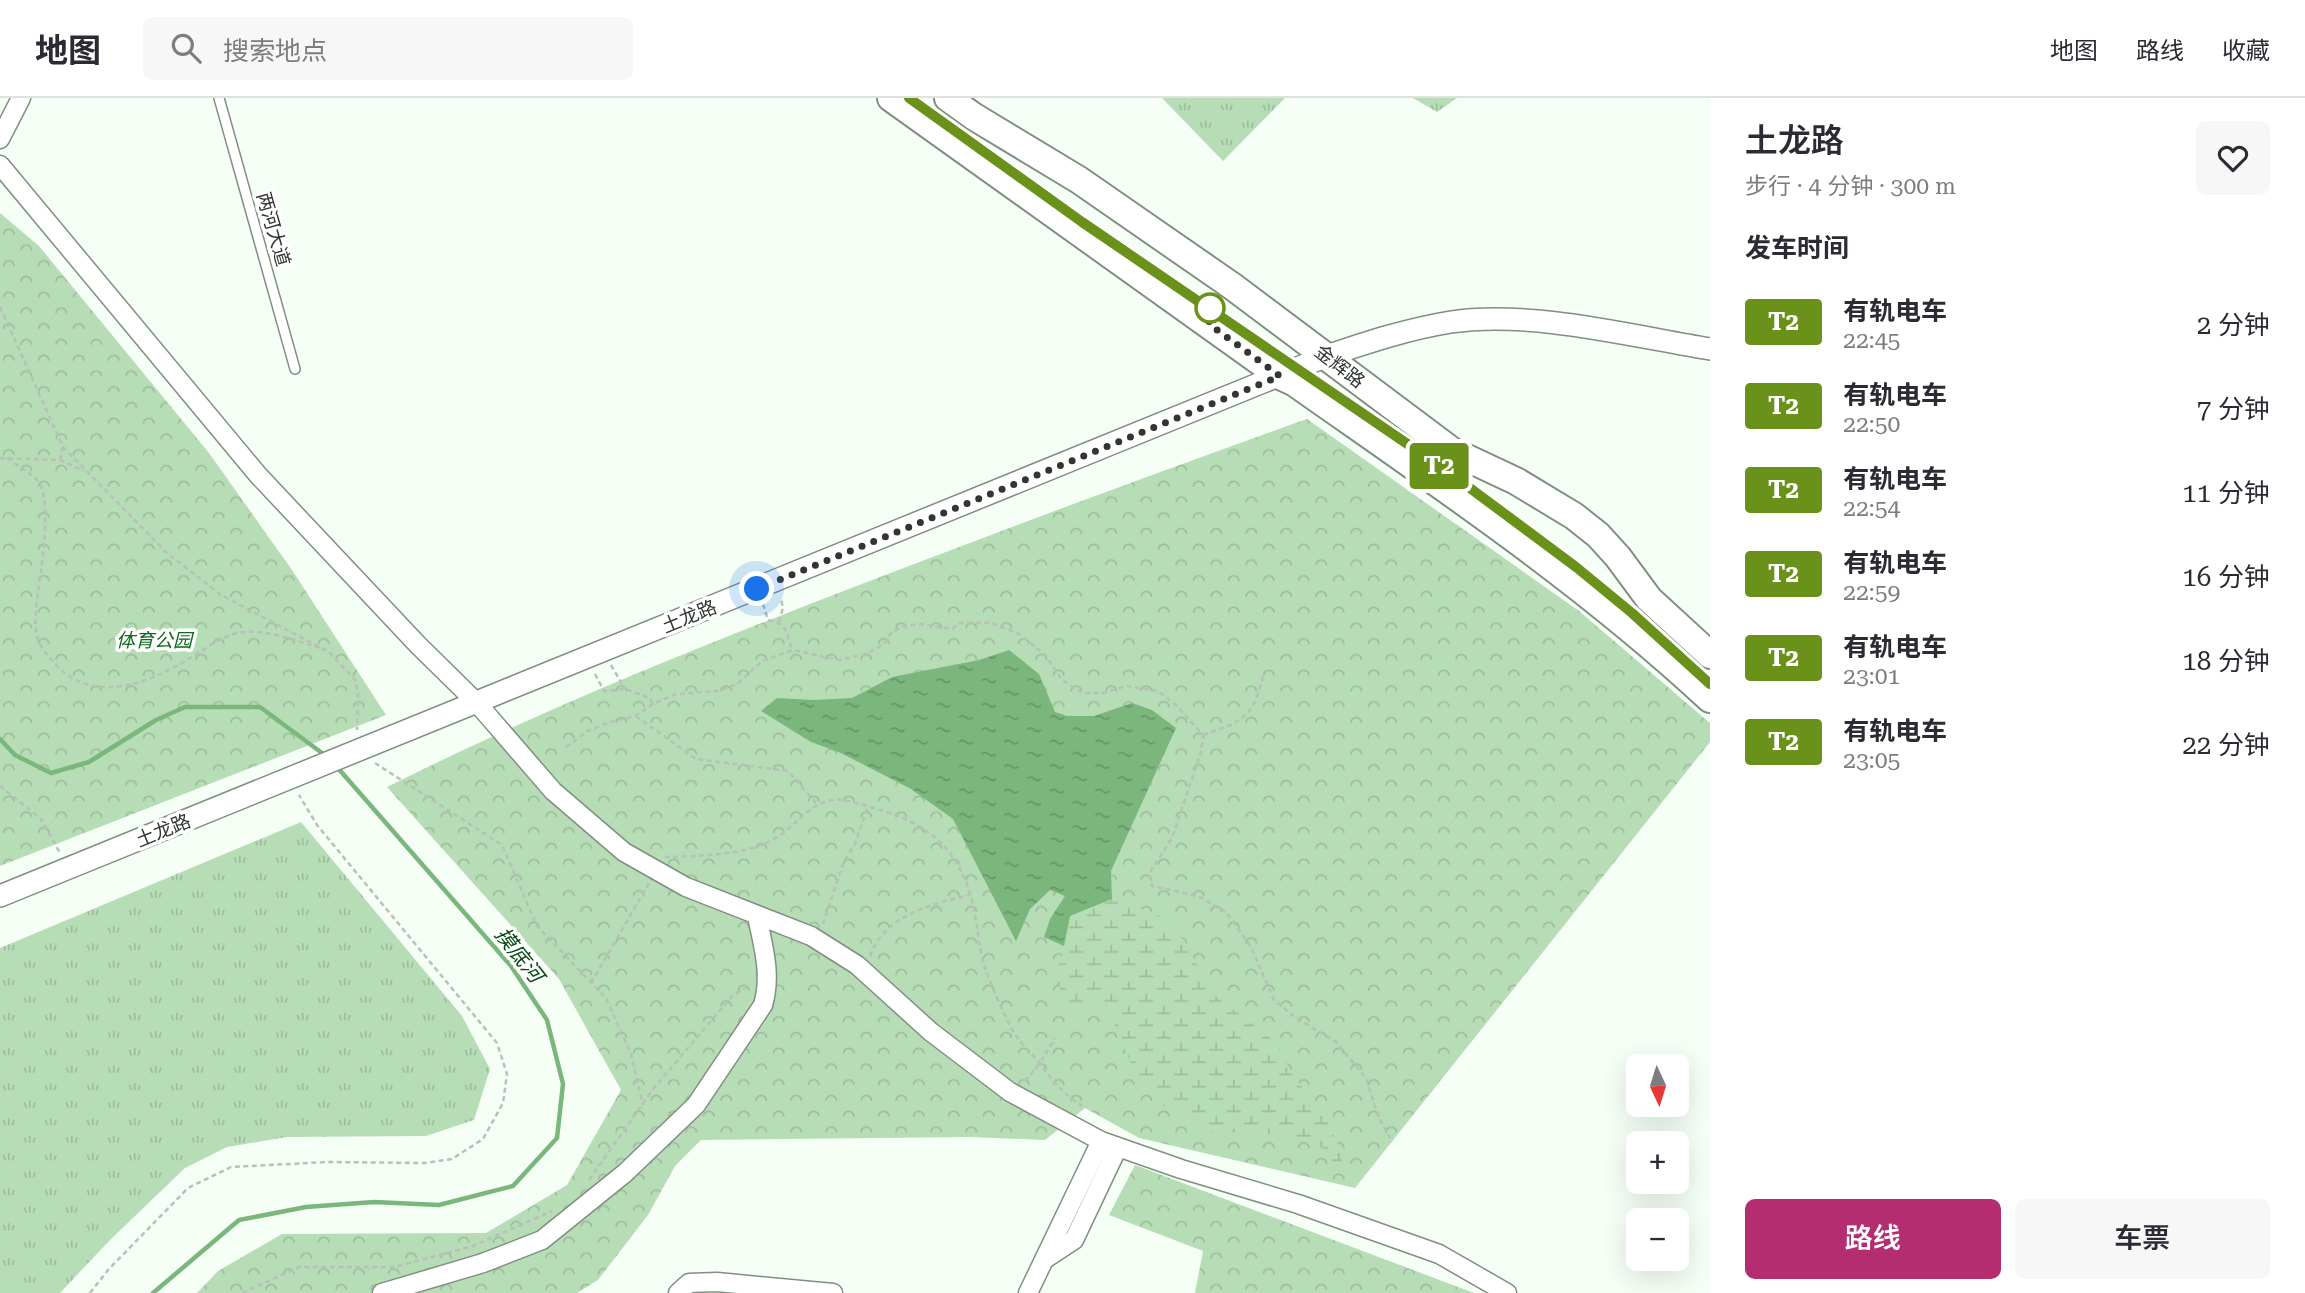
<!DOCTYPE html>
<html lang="zh">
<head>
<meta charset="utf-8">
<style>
	body { margin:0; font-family:"Roboto Serif","Noto Sans SC",serif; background:#f7f7f7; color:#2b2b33; height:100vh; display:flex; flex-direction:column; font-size:26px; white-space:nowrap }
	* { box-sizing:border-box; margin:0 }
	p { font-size:23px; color:#7c7c81 }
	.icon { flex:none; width:38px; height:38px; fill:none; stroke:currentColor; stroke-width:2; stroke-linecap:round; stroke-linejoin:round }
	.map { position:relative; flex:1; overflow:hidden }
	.details { display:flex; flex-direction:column; background:#fff; width:595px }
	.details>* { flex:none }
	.badge { padding:0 14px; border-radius:5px; font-size:24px; line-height:46px }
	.needle { width:46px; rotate:176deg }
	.buttons { position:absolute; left:1626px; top:956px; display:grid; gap:14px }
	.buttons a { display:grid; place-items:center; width:63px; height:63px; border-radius:10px; background:#fff; box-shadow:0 7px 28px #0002; font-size:35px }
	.you { position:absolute; width:35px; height:35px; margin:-18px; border:5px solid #fff; border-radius:50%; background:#1a73e8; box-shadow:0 0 0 10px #1a73e833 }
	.map>.badge { position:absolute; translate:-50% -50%; box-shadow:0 0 0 4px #fff }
	h2 { padding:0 35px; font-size:26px; line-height:63px }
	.round { display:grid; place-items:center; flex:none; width:74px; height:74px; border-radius:10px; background:#f7f7f7 }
	.overview { display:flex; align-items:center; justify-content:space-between; height:119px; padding:0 35px }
	h1 { font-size:33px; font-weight:600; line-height:52px }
	.action { display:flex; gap:14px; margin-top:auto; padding:14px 35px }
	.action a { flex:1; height:80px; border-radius:10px; background:#b42d70; color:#fff; font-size:28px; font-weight:600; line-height:80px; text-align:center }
	.action a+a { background:#f7f7f7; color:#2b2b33 }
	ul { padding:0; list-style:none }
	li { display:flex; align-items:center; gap:21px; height:84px; padding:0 35px }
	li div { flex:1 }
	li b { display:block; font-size:26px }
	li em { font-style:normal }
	li .badge { min-width:77px; font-weight:700; text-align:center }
	header { display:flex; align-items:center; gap:42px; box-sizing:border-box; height:98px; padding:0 35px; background:#fff; border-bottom:2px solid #e1e1e2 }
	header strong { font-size:33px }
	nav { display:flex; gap:38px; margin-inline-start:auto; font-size:24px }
	.search { width:490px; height:63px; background:#f7f7f7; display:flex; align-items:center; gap:18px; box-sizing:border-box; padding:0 24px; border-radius:10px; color:#7c7c81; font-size:26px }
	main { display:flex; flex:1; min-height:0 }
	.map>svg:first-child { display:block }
	.grass { fill:url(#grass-tufts) }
	.forest { fill:url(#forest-crowns) }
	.wetland { fill:url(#wetland-marsh) }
	.water { fill:url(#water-ripples) }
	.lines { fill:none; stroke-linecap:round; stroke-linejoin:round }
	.stream { stroke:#7bb77d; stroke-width:4.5 }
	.service-casing { stroke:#808f80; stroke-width:12 }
	.minor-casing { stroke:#808f80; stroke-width:21 }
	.tertiary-casing { stroke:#808f80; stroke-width:24 }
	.primary-casing { stroke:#808f80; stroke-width:30 }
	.path { stroke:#b8c1b8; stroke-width:2.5; stroke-dasharray:5 3.5; stroke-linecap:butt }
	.service { stroke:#fff; stroke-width:9 }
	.minor { stroke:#fff; stroke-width:18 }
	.tertiary { stroke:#fff; stroke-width:21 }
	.primary { stroke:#fff; stroke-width:26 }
	.tram { stroke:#5c635c; stroke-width:2 }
	.line-casing { stroke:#fff; stroke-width:16 }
	.line { stroke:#6a911a; stroke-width:10 }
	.walk { stroke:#303630; stroke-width:7; stroke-dasharray:0 12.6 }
	.stop-dot { fill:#fff; stroke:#6a911a; stroke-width:3.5 }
	.labels { text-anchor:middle; stroke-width:7; stroke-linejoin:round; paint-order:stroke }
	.street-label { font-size:19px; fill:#303630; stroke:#fff }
	.park-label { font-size:19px; font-style:italic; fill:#0f681e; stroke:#fff }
	.water-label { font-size:21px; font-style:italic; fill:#064a12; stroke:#fff }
</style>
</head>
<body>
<header>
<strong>地图</strong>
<div class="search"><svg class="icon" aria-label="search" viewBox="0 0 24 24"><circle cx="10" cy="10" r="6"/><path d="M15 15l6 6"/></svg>搜索地点</div>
<nav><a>地图</a><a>路线</a><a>收藏</a></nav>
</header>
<main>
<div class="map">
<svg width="1710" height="1195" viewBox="0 0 1710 1195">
	<defs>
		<pattern id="grass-tufts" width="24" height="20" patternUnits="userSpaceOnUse" patternTransform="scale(1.75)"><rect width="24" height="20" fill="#b6ddb6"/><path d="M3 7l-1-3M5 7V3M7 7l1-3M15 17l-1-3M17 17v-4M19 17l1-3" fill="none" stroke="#9dbe9d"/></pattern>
		<pattern id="forest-crowns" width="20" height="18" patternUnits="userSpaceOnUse" patternTransform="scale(1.75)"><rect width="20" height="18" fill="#b6ddb6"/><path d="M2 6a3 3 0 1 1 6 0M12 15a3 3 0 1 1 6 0" fill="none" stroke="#9dbe9d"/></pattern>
		<pattern id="wetland-marsh" width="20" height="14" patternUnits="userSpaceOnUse" patternTransform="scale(1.75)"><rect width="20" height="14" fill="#b6ddb6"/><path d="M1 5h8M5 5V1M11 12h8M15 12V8" fill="none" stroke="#9dbe9d"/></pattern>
		<pattern id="water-ripples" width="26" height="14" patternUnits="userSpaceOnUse" patternTransform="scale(1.75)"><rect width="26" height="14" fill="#7bb77d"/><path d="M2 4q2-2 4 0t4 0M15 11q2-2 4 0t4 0" fill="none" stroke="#659667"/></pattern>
	</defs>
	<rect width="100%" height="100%" fill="#f5fff5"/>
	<path class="grass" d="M1162,0H1285L1223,63Z
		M1413,0H1457L1437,14Z
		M301,724L462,918L490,971L474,1022L426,1038L287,1039L227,1049L185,1070L110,1142L60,1195H0V850Z"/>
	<path class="forest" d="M0,115L39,148L209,355L292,472L386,617L0,768Z
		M1307,321L1579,513L1710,625V644L1355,1090L1139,1040L1085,1010L1045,1042L970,1039L701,1042L675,1068L648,1117L598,1182L577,1195H197L218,1173L282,1136L486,1135L567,1087L621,992L559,881L387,689C539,613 696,550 854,489C1005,431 1155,375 1307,321Z
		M1135,1067L1474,1195H1195L1203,1153L1109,1117Z"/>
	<path class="wetland" d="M1112,801L1161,818L1184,843L1213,896L1277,945L1290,973L1328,1024L1342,1056V1067L1331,1065L1316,1042L1293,1043L1272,1036L1212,1034L1161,1006L1132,967L1102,898L1071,919L1055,878L1062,859L1070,818Z"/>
	<path class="water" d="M1009,552L1039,576L1055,614L1067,618H1094L1132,605L1152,612L1176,630L1111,773L1112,801L1070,818L1064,848L1044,839L1050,821L1065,798L1050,792L1030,811L1016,843L953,721L911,691L841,655L811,644L761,613L777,600L814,602L852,600L892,579L979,562Z"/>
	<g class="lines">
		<path class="stream" d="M0,641L15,657L51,675L89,664L156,622L185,609H260L326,658
			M153,1195L239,1122L306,1109L374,1104L439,1107L513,1088L557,1040L563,986L547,922L511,868L337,669"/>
		<defs>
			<path id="service" d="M219,0L295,271"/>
			<path id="minor" d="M0,41L21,0
				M0,67L258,377L418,547L477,605L553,693L624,754L686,789L811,838L857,867L931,934L1010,994L1101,1043L1181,1071L1298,1106L1439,1156L1507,1195
				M1045,1161L1074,1142L1118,1049
				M382,1195L483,1165L542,1142L625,1075L696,1007L763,907C772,876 763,848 757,818
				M678,1195L689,1185L717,1184L833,1195
				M1028,1195L1101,1043"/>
			<path id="tertiary" d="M0,798L1327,258C1368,244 1408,231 1451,224C1529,212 1631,238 1710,251"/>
			<path id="primary" d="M891,0L1280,278L1295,285C1437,385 1582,482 1710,601
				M948,0L973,18L1079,82L1232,188L1452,353L1516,383L1574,418L1598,437L1618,459L1649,501L1710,557"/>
		</defs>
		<use href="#service" class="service-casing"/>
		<use href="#minor" class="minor-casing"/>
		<use href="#tertiary" class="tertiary-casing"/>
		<use href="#primary" class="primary-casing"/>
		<path class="path" d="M0,209L63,349L167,455L221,497L329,554L355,582L358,595L357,632
			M0,360L60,362L84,373
			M7,360C17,367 29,374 37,382C54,400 40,477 37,502C33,535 35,545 58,569C97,607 151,584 190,560C205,551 220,539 237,535C265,530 293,542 320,550
			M60,362L63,349
			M763,506L768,522C791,527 784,535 793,552
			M779,524L783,510L781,501
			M611,567L625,591
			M595,576L604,593L625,591L650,600L653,606
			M636,618L696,661L788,673L817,706
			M1203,637C1242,623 1253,621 1263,578
			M566,649L588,633L610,624L636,618L653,606L676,596L718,593L737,586L762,563L793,552L839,562L866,556L884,546L890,536L903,528L922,526L952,531L959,525H992L1019,536L1045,557L1062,582L1083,595H1103L1126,588L1158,593L1176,607L1203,637L1201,654L1172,740L1149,776L1152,788L1198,798L1226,814L1251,849L1274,902L1296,920L1335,943L1366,980L1378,1018L1392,1044
			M375,665L502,747L537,828L606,900L631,956L643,1007
			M0,688L41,721L60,755
			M665,759C698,758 740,758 770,743C796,731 810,699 842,702C852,703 863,707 873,710C929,724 963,754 974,812C978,832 979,851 985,870C991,887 1008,928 1019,942C1025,950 1034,957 1040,966C1055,986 1064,996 1085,1010
			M823,826L844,763L855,746L868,709
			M870,858C885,817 931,806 970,797
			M591,885L649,785
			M1025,983L1040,965L1055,940
			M589,1082L654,990L733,897L751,887
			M90,1195L108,1172L188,1090L231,1069L327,1064L425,1065L452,1061L483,1041L503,1005L507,976L497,945L317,727L299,697
			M242,1195L299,1169H395L473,1148L552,1113"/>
		<use href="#service" class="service"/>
		<use href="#minor" class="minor"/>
		<use href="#tertiary" class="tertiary"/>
		<use href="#primary" class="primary"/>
		<path class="tram" d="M909,0L1082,124L1279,257C1295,270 1311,279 1328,290C1351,305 1375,321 1398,338C1506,416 1612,495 1710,586"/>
	</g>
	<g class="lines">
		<defs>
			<path id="line" d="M909,0L1082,124L1447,373L1576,469L1632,515L1710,586"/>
		</defs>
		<use href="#line" class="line-casing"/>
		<use href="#line" class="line"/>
		<path class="walk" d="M757,491L1280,278L1209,226L1210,210"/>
	</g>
	<circle class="stop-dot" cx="1210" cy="210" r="14"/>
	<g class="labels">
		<g class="street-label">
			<text transform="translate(274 131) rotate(74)" y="7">两河大道</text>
			<text transform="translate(1340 268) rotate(38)" y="7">金辉路</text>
			<text transform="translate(689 518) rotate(-22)" y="7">土龙路</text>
			<text transform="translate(163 732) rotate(-22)" y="7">土龙路</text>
		</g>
		<g class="park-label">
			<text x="154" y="549">体育公园</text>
		</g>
		<g class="water-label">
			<text transform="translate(519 857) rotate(52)" y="7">摸底河</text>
		</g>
	</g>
</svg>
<div class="buttons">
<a><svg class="needle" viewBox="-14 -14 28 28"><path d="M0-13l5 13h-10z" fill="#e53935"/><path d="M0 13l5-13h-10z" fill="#7c7c81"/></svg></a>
<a>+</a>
<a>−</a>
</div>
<div class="you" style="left:757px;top:491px"></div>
<b class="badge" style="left:1439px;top:368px;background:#6a911a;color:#fff">T2</b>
</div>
<section class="details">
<div class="overview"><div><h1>土龙路</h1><p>步行 · 4 分钟 · 300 m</p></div><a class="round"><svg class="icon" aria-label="heart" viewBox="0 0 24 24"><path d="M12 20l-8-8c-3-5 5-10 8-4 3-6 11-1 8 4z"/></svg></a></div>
<h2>发车时间</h2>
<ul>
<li><span class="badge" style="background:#6a911a;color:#fff">T2</span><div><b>有轨电车</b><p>22:45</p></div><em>2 分钟</em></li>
<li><span class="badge" style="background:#6a911a;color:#fff">T2</span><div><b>有轨电车</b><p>22:50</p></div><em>7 分钟</em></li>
<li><span class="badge" style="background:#6a911a;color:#fff">T2</span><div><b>有轨电车</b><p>22:54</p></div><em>11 分钟</em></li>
<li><span class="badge" style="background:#6a911a;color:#fff">T2</span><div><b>有轨电车</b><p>22:59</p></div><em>16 分钟</em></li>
<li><span class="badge" style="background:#6a911a;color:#fff">T2</span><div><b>有轨电车</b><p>23:01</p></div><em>18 分钟</em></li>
<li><span class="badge" style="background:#6a911a;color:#fff">T2</span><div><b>有轨电车</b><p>23:05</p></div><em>22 分钟</em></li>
</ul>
<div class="action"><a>路线</a><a>车票</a></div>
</section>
</main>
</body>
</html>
